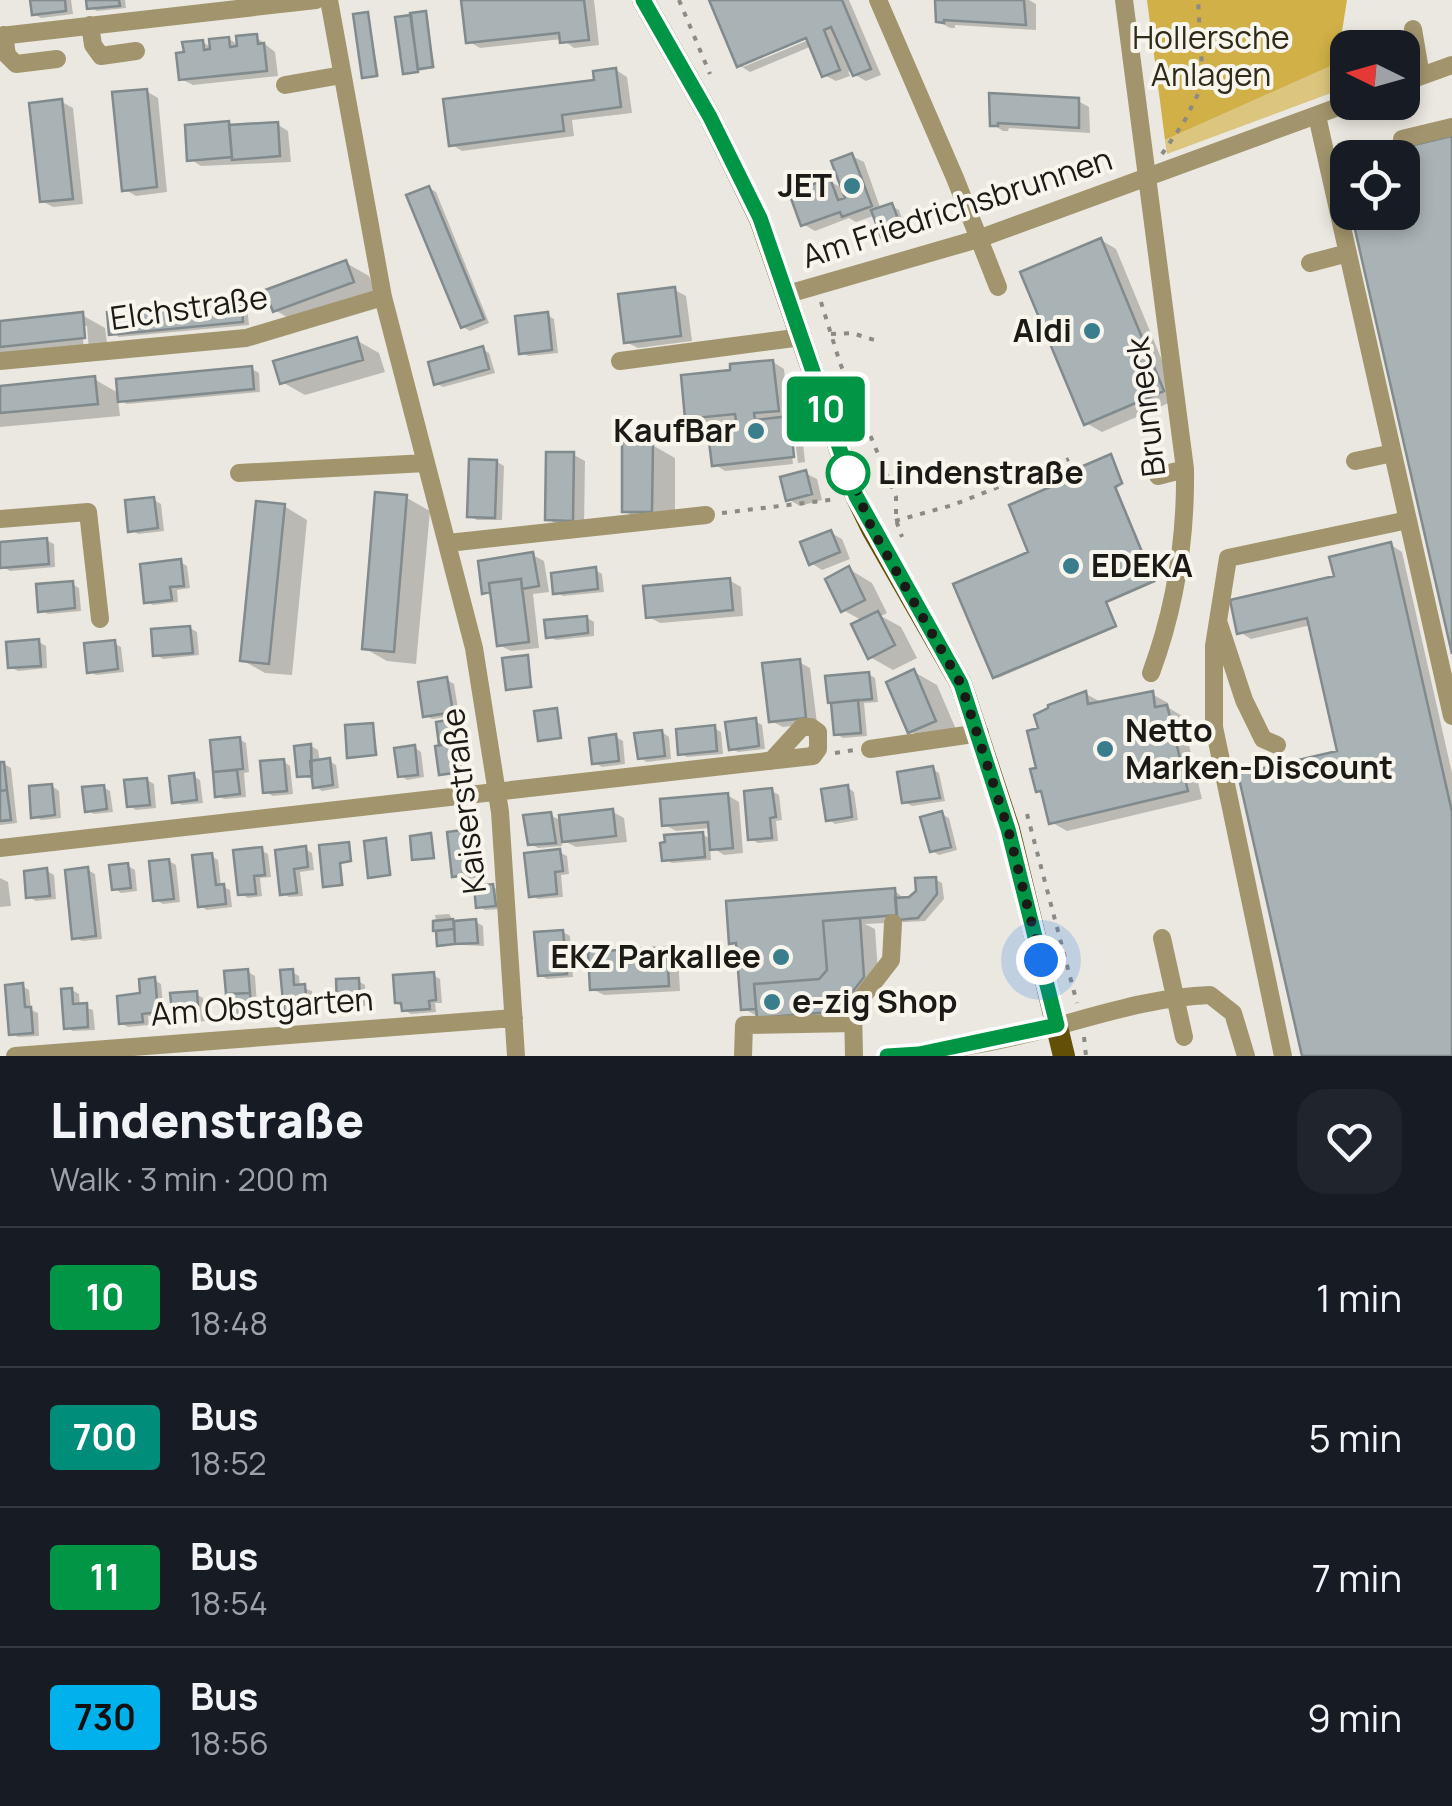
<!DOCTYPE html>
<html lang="en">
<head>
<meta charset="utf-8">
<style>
	body { margin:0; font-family:Manrope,sans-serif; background:#20242c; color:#f1f3f6; height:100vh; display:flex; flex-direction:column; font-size:38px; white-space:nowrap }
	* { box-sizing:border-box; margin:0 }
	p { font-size:32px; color:#9ea1a6 }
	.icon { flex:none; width:55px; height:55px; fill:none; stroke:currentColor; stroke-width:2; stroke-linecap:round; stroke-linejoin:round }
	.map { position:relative; height:1056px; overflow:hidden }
	.details { display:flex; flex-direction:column; background:#171b24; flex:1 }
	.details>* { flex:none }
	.badge { padding:0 20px; border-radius:8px; font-size:35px; line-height:65px }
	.needle { width:65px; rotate:275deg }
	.fabs { position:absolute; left:1330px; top:30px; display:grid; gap:20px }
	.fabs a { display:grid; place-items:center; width:90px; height:90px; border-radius:20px; background:#171b24; box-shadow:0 5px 15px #0003; font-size:50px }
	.you { position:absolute; width:50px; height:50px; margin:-25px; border:8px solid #fff; border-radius:50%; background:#1a73e8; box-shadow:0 0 0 15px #1a73e833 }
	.map>.badge { position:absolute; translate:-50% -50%; box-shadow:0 0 0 5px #fff }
	.round { display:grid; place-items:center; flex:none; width:105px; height:105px; border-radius:30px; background:#20242c }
	.summary { display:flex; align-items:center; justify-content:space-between; height:170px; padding:0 50px }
	h1 { font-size:48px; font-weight:800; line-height:75px }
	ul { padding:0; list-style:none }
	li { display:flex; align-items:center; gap:30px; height:140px; padding:0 50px; border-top:2px solid #363941 }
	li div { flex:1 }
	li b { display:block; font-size:38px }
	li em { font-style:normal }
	li .badge { min-width:110px; font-weight:700; text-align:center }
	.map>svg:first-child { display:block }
	.green { fill:#dcc57e }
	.forest { fill:#d0b047 }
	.shadow { fill:#0003; fill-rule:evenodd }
	.building { fill:#a9b2b5; stroke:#818a8c; stroke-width:2.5 }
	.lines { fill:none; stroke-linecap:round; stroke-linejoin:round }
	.path { stroke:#8b8a84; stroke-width:4; stroke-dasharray:5 8; stroke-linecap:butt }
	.minor { stroke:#a2956d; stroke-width:18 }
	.major { stroke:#635006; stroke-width:22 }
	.line-casing { stroke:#fff; stroke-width:22 }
	.line { stroke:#009646; stroke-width:15 }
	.walk { stroke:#1b1a17; stroke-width:10; stroke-dasharray:0 18 }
	.poi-dot { fill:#3a7e8d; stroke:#f8f5ed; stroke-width:4 }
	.stop-dot { fill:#fff; stroke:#009646; stroke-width:5 }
	.labels { text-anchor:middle; stroke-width:8; stroke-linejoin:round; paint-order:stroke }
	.park-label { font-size:32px; fill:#312b19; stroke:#f8f5ed }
	.poi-label { font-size:32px; font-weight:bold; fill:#1b1a17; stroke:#f8f5ed; text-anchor:end }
	.street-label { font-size:32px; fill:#1b1a17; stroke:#f8f5ed }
	.stop-label { font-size:32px; font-weight:bold; fill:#1b1a17; stroke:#f8f5ed; text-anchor:start }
</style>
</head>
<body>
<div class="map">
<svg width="1452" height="1056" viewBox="0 0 1452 1056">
	<rect width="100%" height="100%" fill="#eae8e0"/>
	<path class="green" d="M1342,36L1402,47L1348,48L1347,87L1167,154L1165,140L1336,63Z"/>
	<path class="forest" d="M1147,0H1347L1337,63L1165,140Z"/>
	<path class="shadow" d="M33,0H71L73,14L41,18L34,14Z
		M89,0H125L126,8L97,11L90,7Z
		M477,0H594L599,45L574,48L562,39L480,48L468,41Z
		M712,0H849L881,75L866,81L848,71L850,76L836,81L824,75L812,46L750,72L739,65ZM816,31L818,36L743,67V62Z
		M938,0H1029L1036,4V30L955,25V28H950L938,21Z
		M425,14L435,68L408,73L405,72Z
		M368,15L379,76L367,78L364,76Z
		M256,37L275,52L278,76L193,85L181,79L203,42L212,48L229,39L240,46Z
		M616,70L627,77L632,113L572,120L574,136L462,151L451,144L596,82Z
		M146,91L158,98L167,192L136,196L124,189Z
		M1078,101L1089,107L1090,133L1009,128L1008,131H1003L992,124Z
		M62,102L73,108L83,204L53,207L42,201Z
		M277,124L288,131L291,162L201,166L190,159Z
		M852,156L864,162L881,210L891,206L899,210L907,233L890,239L883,235L876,215L856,222L849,218L815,231L803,224L829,181L844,189Z
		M429,188L436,192L489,323L470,331L463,327Z
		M1101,240L1116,249L1178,399L1102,432L1086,423Z
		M346,263L369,276L376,295L298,324L275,310Z
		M675,290L686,296L692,341L638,348L626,342Z
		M240,302L247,306L249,325L119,337L112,333Z
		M82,315L105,328L108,350L0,361V323ZM82,326H87L89,350H84Z
		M547,315L554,319L558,353L528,356L521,352Z
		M356,340L379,353L385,372L305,395L282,382Z
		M482,349L489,353L495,373L443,387L436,383Z
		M773,362L784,369L789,419L801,425L805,462L798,463L793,423H788L793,464L725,471L714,464L709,423L699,424L688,418L733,372Z
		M252,369L259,373L260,392L127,404L118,399L120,416L0,427V388L94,379L120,394Z
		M652,445L675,458V524H647L624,511Z
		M574,455L585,461L584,526L559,525L547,519Z
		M1110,457L1124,484L1117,488L1156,582L1107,603L1117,627L998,678L995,677L1031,553Z
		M497,462L504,466L502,520H477L470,516Z
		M805,473L817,479L822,500L800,506L788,499Z
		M407,498L430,511L416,664L387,661L364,648Z
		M154,500L161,504L164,531L138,534L131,530Z
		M284,506L307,520L292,675L265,673L242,660Z
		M831,533L842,539L850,559L822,570L811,563Z
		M46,540L54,544L55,567L10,571L3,567Z
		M1391,545L1402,552L1452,773V1056H1304L1340,753L1311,625L1251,639L1240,632Z
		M533,555L544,561L549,592L533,594L539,648L511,651L499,645L493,597L485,592L481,563Z
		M180,562L187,566L190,588L177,590L178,602L153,605L146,601Z
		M849,569L872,583L887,613L881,616L901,627L917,658L893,670L870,657L863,621L843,610Z
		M595,570L602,574L604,592L563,596L556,592Z
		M729,580L741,587L743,616L660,623L649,617Z
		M72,584L79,588L81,611L48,614L41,610Z
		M587,618L594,622V636L556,640L549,636Z
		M190,628L197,632L199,655L163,659L156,655Z
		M39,642L46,646L47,668L18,671L10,667Z
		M114,643L121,647L124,672L96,675L89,671Z
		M527,658L533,688L511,690L508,689Z
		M799,662L810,668L817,723L783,727L771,721Z
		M914,672L937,685L958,734L933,744L910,731Z
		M868,674L875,678L878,702L864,703L867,736L843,738L836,734L828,679Z
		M447,680L454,684L459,715L432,719L425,715Z
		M1086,694L1101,702L1152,694L1168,703L1169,708L1182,716L1202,799L1067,831L1051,822L1045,794L1038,790L1041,730Z
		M755,721L762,725L765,749L738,752L731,748Z
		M453,722L457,735L448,736L449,746L460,747L463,773L444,775L439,724Z
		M372,725L378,755L349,757Z
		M714,728L721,732L723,754L687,757L680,753Z
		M662,732L669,737L671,759L647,762L640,758Z
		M616,737L623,741L625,764L602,767L595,763Z
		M239,739L246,743L249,772L244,773L246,797L224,799L217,795L213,742Z
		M311,746L318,750L320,762L329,761L336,765L339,788L322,791L315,786L314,779L299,776Z
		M414,747L421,752L424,777L407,780L400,775Z
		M283,761L290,766L293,794L273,796L266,792Z
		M4,764L11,768L17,823L0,825V765Z
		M932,769L939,773L945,801L912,806L905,802Z
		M193,776L200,780L203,803L182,805L175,801Z
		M147,780L154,784L156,808L136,810L129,806Z
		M52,786L59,791L61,818L41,820L34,816Z
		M103,787L110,791L113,812L94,814L87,810Z
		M847,787L854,792L858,820L835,824L828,819Z
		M772,791L779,795L782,820L776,821L778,841L758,843L751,839Z
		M727,795L739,802L743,853L724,855L710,846L711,860L672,863L665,859L702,834L712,840L711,828L676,831L665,825Z
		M613,812L624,818L627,842L576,847L560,839L562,846L538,848L531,844L550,815L562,821Z
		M942,814L949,818L957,850L939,855L932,851Z
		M469,832L476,836L481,877L462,880L455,875Z
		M386,841L392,875L373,878L370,876Z
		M348,844L352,862L341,863L344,886L328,887L326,886Z
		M305,849L312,853L314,870L300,872L303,896L289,897L282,893L277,852Z
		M261,850L268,854L271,877L260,878L262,896L248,898L241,894Z
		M559,852L567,856L569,874L561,875L563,897L538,899L531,895Z
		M211,856L218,860L221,886L230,890L232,907L207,910L200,906Z
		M169,861L176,865L180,902L163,904L156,900Z
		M128,866L135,870L137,891L121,893L114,888Z
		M88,870L95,874L102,939L82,941L75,937Z
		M47,871L54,875L56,899L36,901L29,897Z
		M0,878L8,882L11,906L0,907Z
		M935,879L942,883L944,899L925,921L865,924L875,929L879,986L859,1012L844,1013L845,1020L755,1015L743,1008L739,946L732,942L894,890L906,900Z
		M493,887L500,891L502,909L485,910L478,906Z
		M449,914L455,923L476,922L483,926L484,946L440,944L435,915Z
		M563,932L570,936L573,977L547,979L540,975Z
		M666,950L678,956L680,991L604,995L592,989Z
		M248,972L255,976L258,1019L237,1020L230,1016Z
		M292,972L299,976L300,987L312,991L314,1013L293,1015L286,1011Z
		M433,975L440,979L442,1003H435L436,1012L411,1014L404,1010L397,1002Z
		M154,980L161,984L164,1015L148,1016L149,1025L128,1027L121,1023Z
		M358,981L365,985L366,1006L347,1007L340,1003Z
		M22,986L29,990L31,1010L38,1013L39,1036L18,1037L11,1033Z
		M72,990L79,994L80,1006L93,1010L95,1030L73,1031L66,1027Z
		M196,994L203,998L205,1021L182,1023L175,1019Z"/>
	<path class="building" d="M30,0H65L66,11L32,15Z
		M86,0H119L120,6L87,9Z
		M461,0H584L589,40L560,43L559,33L466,43Z
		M709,0H842L871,69L853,76L831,27L824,30L840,70L822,77L806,38L737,67Z
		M935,0H1024L1026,25L944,20V23L936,22Z
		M426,11L433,67L418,69L410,13Z
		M368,12L377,76L362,78L353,14Z
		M411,15L418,72L403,74L395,17Z
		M257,34L258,44L264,43L267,71L179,80L176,53L184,52L182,42L203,40L204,50L210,49L209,39L229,37L230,47L237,46L236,36Z
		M616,68L621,107L562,115L564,131L449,146L443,99L594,80L593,71Z
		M147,89L157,187L122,191L112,92Z
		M989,93L1079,98V128L998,123V126H990Z
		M62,99L73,199L40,202L29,103Z
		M229,121L232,157L187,161L185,125Z
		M278,122L280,156L232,160L229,125Z
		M1452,136V654L1351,212H1402V158H1359Z
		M852,153L872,206L842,217L840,212L801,226L789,193L830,178L838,200L845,198L831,161Z
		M1348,160V199L1339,162Z
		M429,186L484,319L461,328L406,195Z
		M892,203L902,229L881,237L871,210Z
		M1101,238L1164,391L1084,425L1020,272Z
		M346,260L354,282L273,312L265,290Z
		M675,287L681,336L624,343L618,294Z
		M241,299L243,322L109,335L107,312Z
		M83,312L85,338L0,347V321Z
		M548,312L552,350L519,354L515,316Z
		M357,337L363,360L280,384L273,361Z
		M483,346L489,369L434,385L428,362Z
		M773,360L779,411L754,413L755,420L790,416L794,457L712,466L707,425L736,421L735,414L685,419L681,375L730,370V364Z
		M252,366L254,389L118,402L116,379Z
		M95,376L98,404L0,413V386Z
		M622,442L653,443L652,512H622Z
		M546,452H574L573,521L545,520Z
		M1111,454L1122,483L1115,487L1154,581L1106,602L1116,626L993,678L953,584L1028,552L1009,505L1050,487L1048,481Z
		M469,459L497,460L495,518L467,517Z
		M806,470L812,494L786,501L780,477Z
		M375,492L407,495L394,652L362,649Z
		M154,497L158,528L128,532L125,500Z
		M256,501L285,504L269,664L240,661Z
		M831,530L840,552L809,565L800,542Z
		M47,538L49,564L0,568V542Z
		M1391,542L1452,812V1056H1302L1238,774L1337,751L1307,618L1237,634L1230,600L1334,576L1329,557Z
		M533,552L539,586L522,589L521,579L489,583L490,592L482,594L478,561Z
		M181,559L184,586L170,587L172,600L144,603L140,564Z
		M849,566L865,600L841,612L825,579Z
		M596,567L598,589L553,594L551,573Z
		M730,578L733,610L646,618L643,586Z
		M521,579L529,642L497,646L489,583Z
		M73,581L75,608L38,612L36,584Z
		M878,611L895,645L868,659L851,624Z
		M587,616L588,633L546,638L544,620Z
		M190,626L193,653L153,656L151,629Z
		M39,639L41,666L8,668L6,642Z
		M115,640L118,669L87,673L84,643Z
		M528,655L531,687L506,690L502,658Z
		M800,659L806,718L769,722L762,663Z
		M914,669L936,721L908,733L886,682Z
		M869,672L872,699L828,703L825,676Z
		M447,677L453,712L423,717L418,682Z
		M1086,691L1088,704L1153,691L1155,707L1167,705L1188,791L1049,824L1041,791L1036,792L1030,769L1036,768L1027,731L1038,728L1034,715L1048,708V705Z
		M858,700L861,733L834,735L831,703Z
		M557,708L561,738L538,741L534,711Z
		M756,718L759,746L729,750L725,722Z
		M453,719L455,735L446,736L447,744L439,745L436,722Z
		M373,723L376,755L347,758L345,725Z
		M715,725L717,751L678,755L676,729Z
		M662,730L665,756L638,759L634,733Z
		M616,734L619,761L592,764L589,738Z
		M240,737L243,769L213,772L210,740Z
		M458,743L462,772L439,775L435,746Z
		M311,744L312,776L297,777L294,746Z
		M415,745L418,775L398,777L394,748Z
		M330,758L333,785L313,788L310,761Z
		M284,759L287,791L263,793L260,761Z
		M0,762H4L7,790L0,791Z
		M933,766L940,798L902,803L897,772Z
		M237,770L240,794L215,797L213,772Z
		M194,773L197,800L172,803L169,776Z
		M147,778L150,805L127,807L124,780Z
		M52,784L55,815L31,818L29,786Z
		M104,785L107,809L85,812L82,787Z
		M848,785L852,817L826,821L821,789Z
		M772,788L776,817L770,818L772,838L748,840L744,791Z
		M7,790L11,820L0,821V791Z
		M728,793L733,848L710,850L708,822L662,826L660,799Z
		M613,809L616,836L562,842L559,815Z
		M942,811L951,847L930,852L920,817Z
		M551,812L556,843L528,845L523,815Z
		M470,829L475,874L452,877L447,832Z
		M703,832L705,857L662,861L660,843L665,842L664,835Z
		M431,833L434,858L412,860L410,836Z
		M386,838L390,875L368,878L364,841Z
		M349,842L351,861L340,863L342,885L323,887L319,845Z
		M306,846L308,867L294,869L297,893L280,895L275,850Z
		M262,847L265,875L254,876L256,894L238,895L233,850Z
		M560,849L563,871L555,872L557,894L529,897L524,853Z
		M212,853L216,885L224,884L226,904L198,907L192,855Z
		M169,859L174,899L153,901L149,861Z
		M128,863L131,888L112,890L109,865Z
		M88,867L96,936L72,939L65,870Z
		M47,868L50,896L26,898L24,871Z
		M936,877L937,894L918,918L897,920L895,898L909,897L916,891L915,878Z
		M493,884L496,906L476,908L474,886Z
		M895,888L897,915L823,921L827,970L819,979L754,984L756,1009L741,1010L736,943L729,944L726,901Z
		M860,918L864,977L843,1004L829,1005L830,1012L757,1018L754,984L819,979L827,970L823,921Z
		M453,919L454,929L433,931V921Z
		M476,919L478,943L455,944L454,921Z
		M454,929L455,944L437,946L436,931Z
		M563,930L567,974L538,976L534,932Z
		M667,947L669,986L590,990L588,952Z
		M248,969L250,993L226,994L224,971Z
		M293,969L294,985L305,984L307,1010L284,1012L280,970Z
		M434,972L436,1000L429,1001L430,1009L402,1011L401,1003H395L393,975Z
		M155,977L158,1012L142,1014L143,1022L119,1024L117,996L140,993L139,979Z
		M359,978L360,1003L337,1005L336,979Z
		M23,983L25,1007H31L33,1033L9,1035L5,985Z
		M72,988L73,1004L87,1003L88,1027L64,1029L61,989Z
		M197,991L199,1019L173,1021L170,993Z
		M250,993L252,1016L228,1018L226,994Z"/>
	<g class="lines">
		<path class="path" d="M679,0L710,74
			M1162,154L1184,122L1203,84L1198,0
			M821,302L840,363L896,497V520L902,537
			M831,334L852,333L874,340
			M722,513L837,499
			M895,521L953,505L1069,459
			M835,753L855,750
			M1027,814L1077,1003
			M1084,1037L1086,1056"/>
		<path class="minor" d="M329,0L383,297L474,648L500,812L516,1056
			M878,0L955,178L998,287
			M1124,0L1185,469C1186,538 1175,608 1151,673
			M90,25L93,45L101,56L136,51
			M1413,29L1421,76
			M4,35L7,55L16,64L57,59
			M0,36L316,0
			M1402,83L1452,65
			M285,85L342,75
			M1317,116L1452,716
			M1402,139L1452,127
			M1310,263L1348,253
			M788,294L978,239L1352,102
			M0,361L246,338L383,297
			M620,361L802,337
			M1355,461L1393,453
			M239,473L426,463
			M1158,476L1185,469
			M0,519L88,512L100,619
			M448,543L706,515
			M1218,621L1244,700L1263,739L1277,745
			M870,749L980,733
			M0,848L741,764L813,756L818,749V732L811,727H802L771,761
			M1162,938L1184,1037
			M15,1056L514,1018
			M743,1056L744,1025L854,1023
			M854,1056L853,1009L891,960L893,923
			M887,1056C933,1053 981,1045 1026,1034C1088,1019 1147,997 1210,995L1233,1013L1246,1056
			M1283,1056L1214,727V646L1228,558L1408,520"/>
		<path class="major" d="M643,0L710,117L760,219L856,496L872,529L961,684L1009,829L1064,1056"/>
	</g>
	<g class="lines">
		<defs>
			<path id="line" d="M643,0L710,117L760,218L856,496L961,684L1008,829L1057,1025L919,1054L887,1056"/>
		</defs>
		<use href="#line" class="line-casing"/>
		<use href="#line" class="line"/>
		<path class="walk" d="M848,473L846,465L872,529L961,684L1008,829L1041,960"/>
	</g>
	<g class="poi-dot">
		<circle cx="852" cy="186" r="10"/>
		<circle cx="1092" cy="331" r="10"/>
		<circle cx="756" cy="431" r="10"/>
		<circle cx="1071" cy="566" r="10"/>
		<circle cx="1105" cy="749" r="10"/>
		<circle cx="781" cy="957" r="10"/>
		<circle cx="772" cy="1002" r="10"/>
	</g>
	<circle class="stop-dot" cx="848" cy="473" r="20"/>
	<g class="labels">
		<g class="park-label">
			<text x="1211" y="49">Hollersche<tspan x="1211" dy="37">Anlagen</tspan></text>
		</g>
		<g class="poi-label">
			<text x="832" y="197">JET</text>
			<text x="1072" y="342">Aldi</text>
			<text x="736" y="442">KaufBar</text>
			<text x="1091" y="577" text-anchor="start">EDEKA</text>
			<text x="1125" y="742" text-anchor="start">Netto<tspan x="1125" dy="37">Marken-Discount</tspan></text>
			<text x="761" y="968">EKZ Parkallee</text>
			<text x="792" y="1013" text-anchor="start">e-zig Shop</text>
		</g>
		<g class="street-label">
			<text transform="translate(957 208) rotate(-18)" y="11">Am Friedrichsbrunnen</text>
			<text transform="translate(189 308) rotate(-8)" y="11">Elchstraße</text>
			<text transform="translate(1146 407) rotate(-97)" y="11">Brunneck</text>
			<text transform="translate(464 801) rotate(-97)" y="11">Kaiserstraße</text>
			<text transform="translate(262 1007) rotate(-4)" y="11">Am Obstgarten</text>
		</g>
		<g class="stop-label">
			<text x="878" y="484">Lindenstraße</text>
		</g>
	</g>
</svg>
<div class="fabs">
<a><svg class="needle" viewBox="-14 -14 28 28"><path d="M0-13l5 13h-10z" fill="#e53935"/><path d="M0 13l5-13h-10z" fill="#9ea1a6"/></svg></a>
<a><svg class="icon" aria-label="locate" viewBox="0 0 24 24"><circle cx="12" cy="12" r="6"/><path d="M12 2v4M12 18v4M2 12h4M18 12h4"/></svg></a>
</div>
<div class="you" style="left:1041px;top:960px"></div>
<b class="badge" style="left:826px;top:409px;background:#009646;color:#fff">10</b>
</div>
<section class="details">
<div class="summary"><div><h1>Lindenstraße</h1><p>Walk · 3 min · 200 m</p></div><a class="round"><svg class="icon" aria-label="heart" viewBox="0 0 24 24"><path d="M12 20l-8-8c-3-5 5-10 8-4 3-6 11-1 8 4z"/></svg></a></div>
<ul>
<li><span class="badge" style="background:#009646;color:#fff">10</span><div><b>Bus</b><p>18:48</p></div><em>1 min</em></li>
<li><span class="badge" style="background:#008e7b;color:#fff">700</span><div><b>Bus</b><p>18:52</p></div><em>5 min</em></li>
<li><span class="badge" style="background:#009646;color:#fff">11</span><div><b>Bus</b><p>18:54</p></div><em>7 min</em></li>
<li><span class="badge" style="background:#00b1eb;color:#111">730</span><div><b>Bus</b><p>18:56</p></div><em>9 min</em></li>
</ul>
</section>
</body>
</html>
